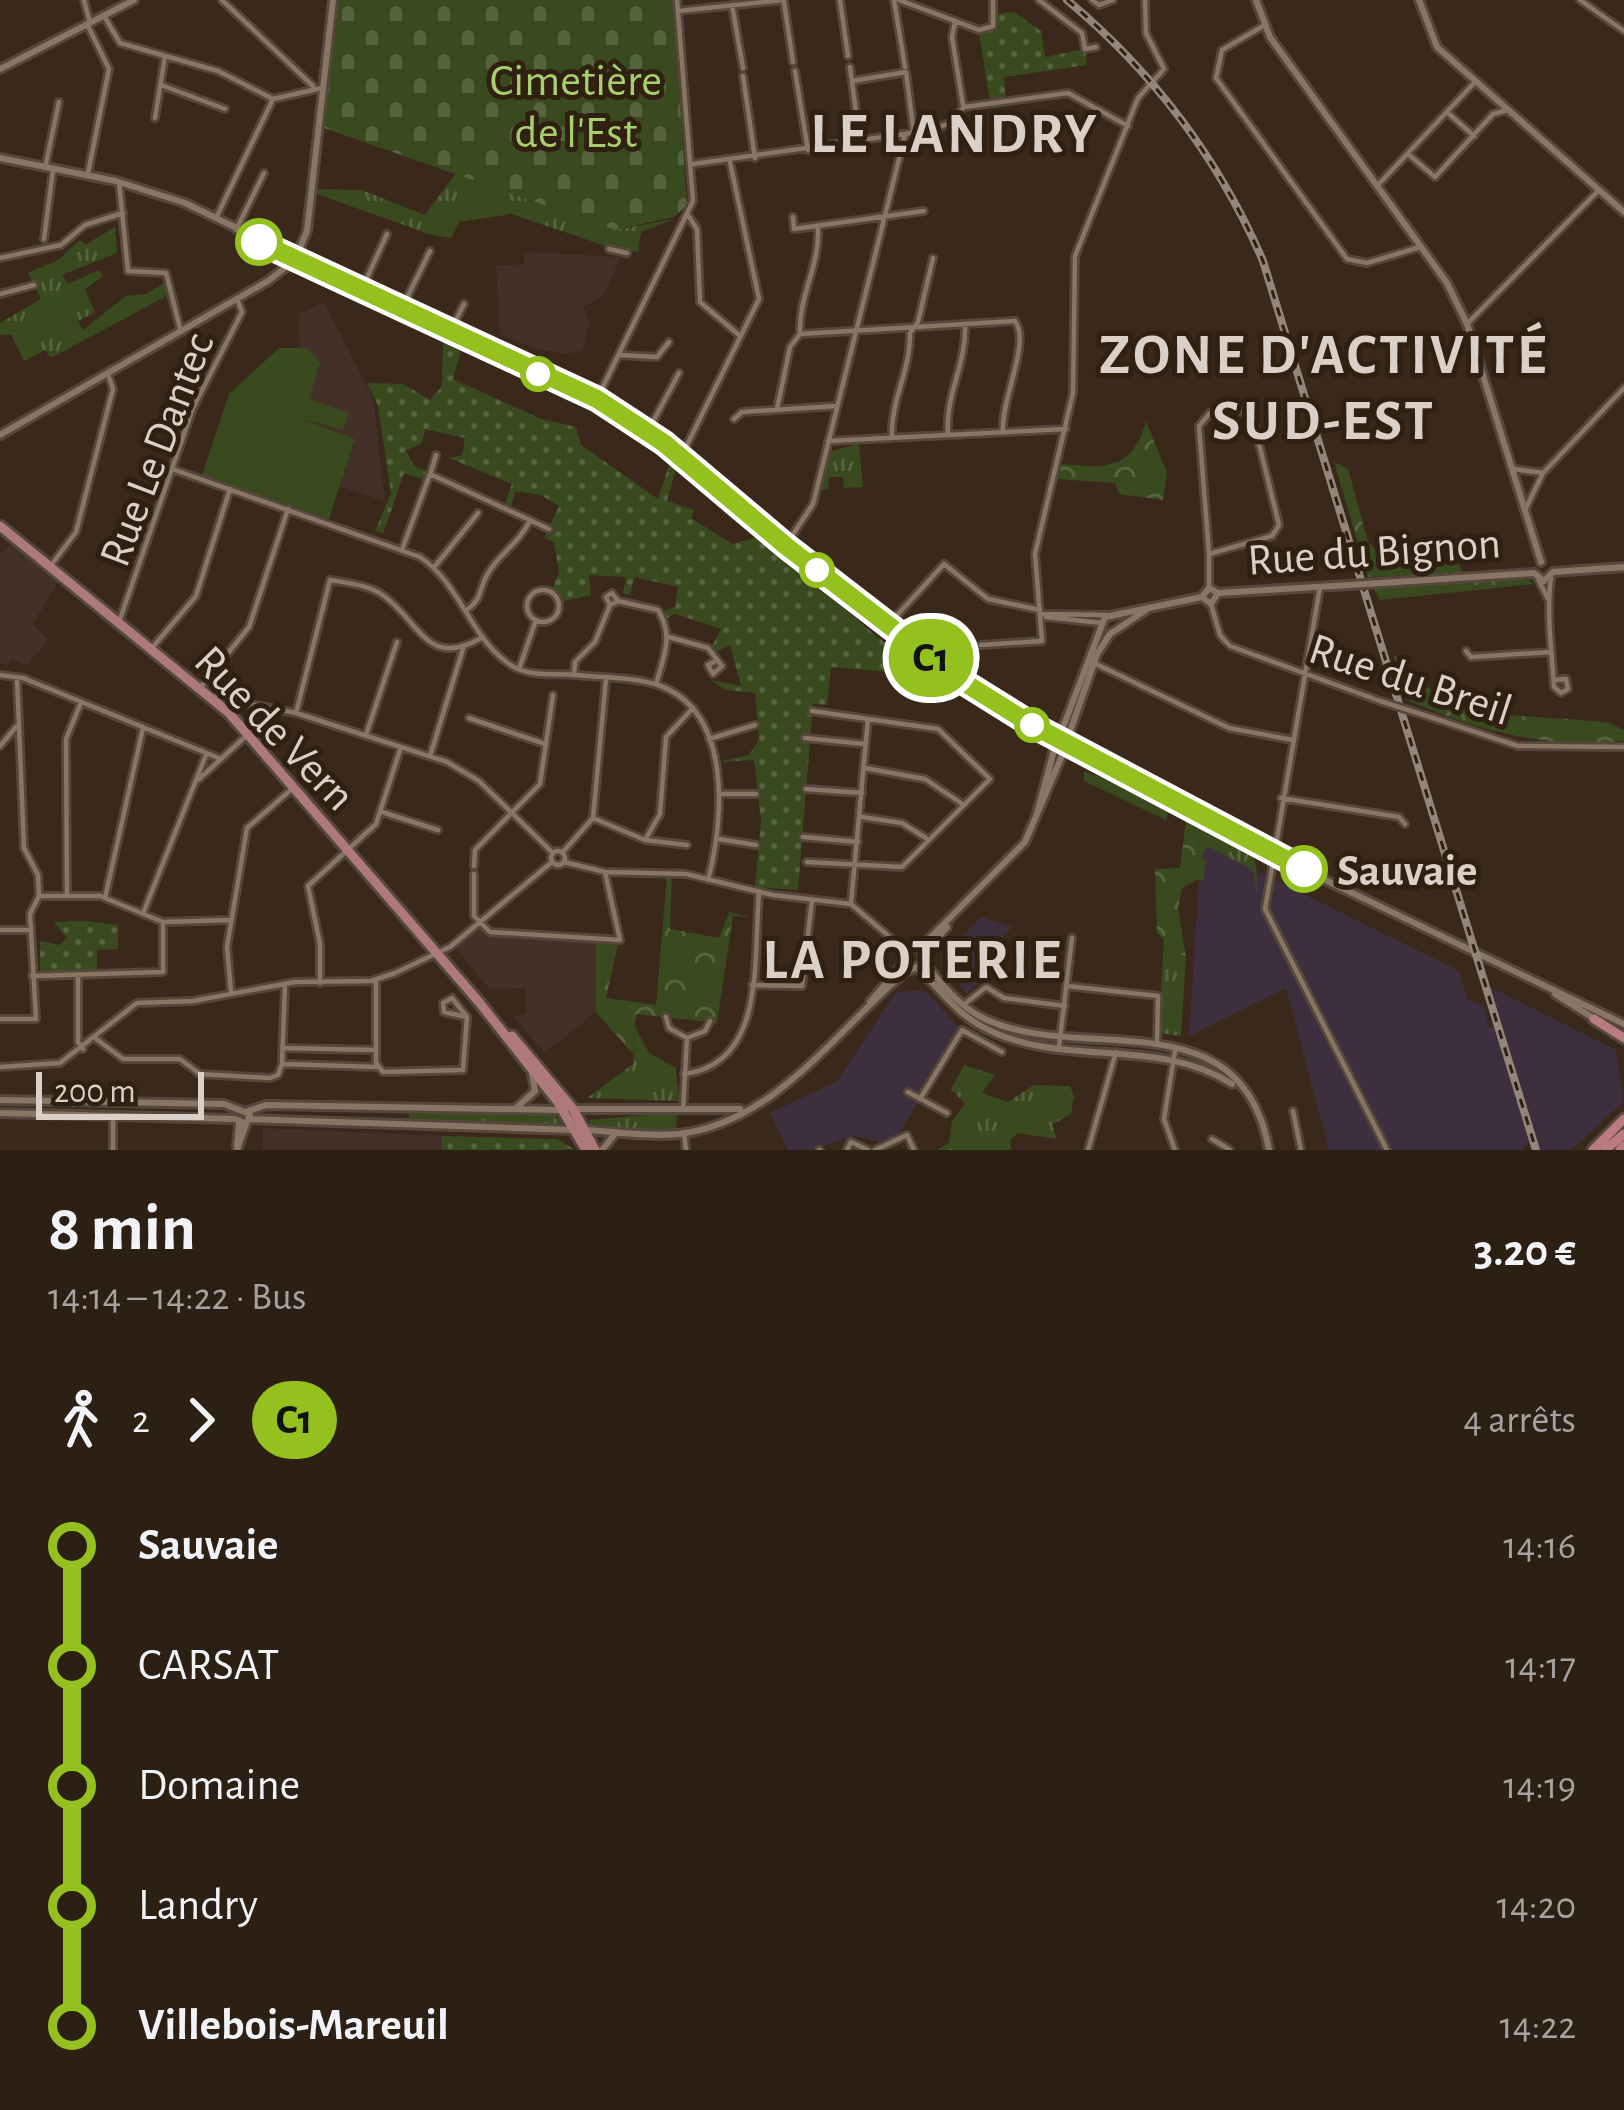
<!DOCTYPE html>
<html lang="fr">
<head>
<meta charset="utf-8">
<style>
	body { margin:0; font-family:"Alegreya Sans",sans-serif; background:#34271d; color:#f1f3f6; height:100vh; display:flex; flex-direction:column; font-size:45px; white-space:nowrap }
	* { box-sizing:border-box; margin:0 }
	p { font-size:39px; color:#a6a2a0 }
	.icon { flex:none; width:66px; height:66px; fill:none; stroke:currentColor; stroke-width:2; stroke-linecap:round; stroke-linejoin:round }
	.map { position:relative; height:1150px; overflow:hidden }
	.side { display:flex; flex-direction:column; background:#2c1f14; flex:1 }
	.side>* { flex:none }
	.badge { padding:0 24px; border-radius:39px; font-size:42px; line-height:78px }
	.scale { position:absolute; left:36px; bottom:30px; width:168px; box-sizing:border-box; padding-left:12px; border:6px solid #dbd0c7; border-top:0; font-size:33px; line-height:42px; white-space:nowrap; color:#dbd0c7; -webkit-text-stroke:9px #302011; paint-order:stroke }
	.map>.badge { position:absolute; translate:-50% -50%; box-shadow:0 0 0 6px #fff }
	.legs { display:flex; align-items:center; gap:18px; height:132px; padding:0 48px; font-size:39px }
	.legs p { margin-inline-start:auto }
	.overview { display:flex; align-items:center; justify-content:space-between; height:204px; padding:0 48px }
	h1 { font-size:66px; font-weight:700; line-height:90px }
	ul { padding:0 48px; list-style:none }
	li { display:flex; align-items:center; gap:42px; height:120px; font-size:45px }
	li i { display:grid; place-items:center; width:18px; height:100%; margin:0 15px; background:currentColor }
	li i::after { content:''; width:30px; height:30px; margin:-15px; border:9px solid; border-radius:50%; background:#2c1f14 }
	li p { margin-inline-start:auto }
	li:first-child i { background:linear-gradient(#0000 50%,currentColor 0) }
	li:last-child i { background:linear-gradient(currentColor 50%,#0000 0) }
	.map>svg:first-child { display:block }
	.commercial { fill:#3d2f3d }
	.education { fill:#433029 }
	.grass { fill:url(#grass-tufts) }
	.forest { fill:url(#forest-crowns) }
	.cemetery { fill:url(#cemetery-stones) }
	.park { fill:url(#park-dots) }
	.pitch { fill:#394a1f }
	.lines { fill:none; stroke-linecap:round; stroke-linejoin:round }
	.minor-casing { stroke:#55473b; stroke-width:10 }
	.tertiary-casing { stroke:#55473b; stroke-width:12 }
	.secondary-casing { stroke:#55473b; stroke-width:12 }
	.primary-casing { stroke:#55473b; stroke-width:15 }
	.trunk-casing { stroke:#55473b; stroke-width:15 }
	.minor { stroke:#887564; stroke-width:4.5 }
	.tertiary { stroke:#887564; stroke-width:6 }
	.secondary { stroke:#887564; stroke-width:6 }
	.primary { stroke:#ad797a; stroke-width:9 }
	.trunk { stroke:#ba7a81; stroke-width:9 }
	.rail-casing { stroke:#93857a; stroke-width:8 }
	.rail { stroke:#302011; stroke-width:3; stroke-dasharray:9; stroke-linecap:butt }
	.minor-bridge-casing { stroke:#55473b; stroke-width:10; stroke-linecap:butt }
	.tertiary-bridge-casing { stroke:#55473b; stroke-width:12; stroke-linecap:butt }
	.minor-bridge { stroke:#887564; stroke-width:4.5 }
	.tertiary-bridge { stroke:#887564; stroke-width:6 }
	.line-1-casing { stroke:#fff; stroke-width:27 }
	.line-1 { stroke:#95c11e; stroke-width:18 }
	.stop-1-dot { fill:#fff; stroke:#95c11e; stroke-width:6 }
	.labels { text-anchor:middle; stroke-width:10; stroke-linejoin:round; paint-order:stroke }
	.park-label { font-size:45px; fill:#a7cf6d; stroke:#302011 }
	.street-label { font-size:45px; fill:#dbd0c7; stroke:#302011 }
	.stop-label { font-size:45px; font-weight:bold; fill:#dbd0c7; stroke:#302011; text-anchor:start }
	.district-label { font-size:57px; font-weight:bold; letter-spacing:3px; fill:#dbd0c7; stroke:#302011 }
</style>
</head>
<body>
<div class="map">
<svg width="1624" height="1150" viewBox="0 0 1624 1150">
	<defs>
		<pattern id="grass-tufts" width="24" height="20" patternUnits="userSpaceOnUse" patternTransform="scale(3)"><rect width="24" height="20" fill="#394a1f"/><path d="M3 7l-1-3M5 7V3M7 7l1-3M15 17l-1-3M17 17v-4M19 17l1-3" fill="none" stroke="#55633e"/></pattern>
		<pattern id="forest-crowns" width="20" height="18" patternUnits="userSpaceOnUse" patternTransform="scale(3)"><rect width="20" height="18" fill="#394a1f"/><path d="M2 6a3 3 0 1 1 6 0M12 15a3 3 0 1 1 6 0" fill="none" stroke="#55633e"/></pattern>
		<pattern id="cemetery-stones" width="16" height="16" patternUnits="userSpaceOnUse" patternTransform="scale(3)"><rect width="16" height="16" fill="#394a1f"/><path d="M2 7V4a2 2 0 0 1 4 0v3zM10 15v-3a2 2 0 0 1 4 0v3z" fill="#55633e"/></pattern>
		<pattern id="park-dots" width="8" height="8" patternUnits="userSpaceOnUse" patternTransform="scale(3)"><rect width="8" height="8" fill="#394a1f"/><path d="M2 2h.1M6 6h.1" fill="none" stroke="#55633e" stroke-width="1.8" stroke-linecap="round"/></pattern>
	</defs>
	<rect width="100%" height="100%" fill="#3a291b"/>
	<path class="commercial" d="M1201,843L1459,971L1468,1000L1484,1006L1488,1027H1495L1530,1141L1522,1150H1329L1286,988L1189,1036Z
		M981,917L1012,927L973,966L984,978L967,994L951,972L947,953Z
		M1490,987L1616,1050L1624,1102L1571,1150H1540Z
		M924,990L962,1030L898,1135L882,1142L855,1136L811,1150H788L770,1113L837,1081L896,992Z"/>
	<path class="education" d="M524,252L621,257L603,296L583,307L590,323L582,351L565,354L534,348L500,335L496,266L524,264Z
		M324,302L373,398L385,501L340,486L355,439L301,420L299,314Z
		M10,544L58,582L33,624L48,640L27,665L11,659L8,666L0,663V554Z
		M481,928L489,935L596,943V1012L545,1053L513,1016L526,1014V988L490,989L456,949Z
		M263,1128L442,1136V1150H263Z"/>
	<path class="grass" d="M455,174L615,230L675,219L641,232L638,252L615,249L511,214L459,222L451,238L432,235L317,194V189L362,190L425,215Z
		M115,227L117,253L62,275L68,284L99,270L103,276L85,289L95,312L78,321L83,330L126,296L146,294L167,281L170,294L51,358L45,350L24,361L11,334L0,335V323L41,299L28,273L60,259L80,240L85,245Z
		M859,444L863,487L844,488L843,477H829L828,489L820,490L830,451Z
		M1084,771L1170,805L1166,820L1084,781Z
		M1186,814C1233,837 1260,829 1257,892L1253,870L1207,846L1201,857L1206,861L1203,880H1196L1200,824L1183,820Z
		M1164,936L1186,958L1181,1036L1159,1033Z
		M635,1026L649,1053L676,1068L679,1101L587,1098L633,1064Z
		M964,1065L995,1075L982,1093L1008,1102L1034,1085L1070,1086L1074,1096L1071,1114L1052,1125L1057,1139L1017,1133L1010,1141L1011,1150H937L949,1143L952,1121L965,1104L951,1089Z
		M410,1108L552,1112L561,1122L546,1128L408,1124Z
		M677,1112L676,1132L591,1126L589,1120Z"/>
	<path class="forest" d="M1146,421L1167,473L1163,500L1119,494L1115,483L1058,479L1062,464C1107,469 1133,469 1146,421Z
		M1334,462L1348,469L1368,542L1376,550L1458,560L1462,573L1368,577Z
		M1525,578L1533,584L1380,600L1374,589Z
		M1394,655C1457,732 1523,710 1609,723L1624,730V741C1545,749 1477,731 1405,699Z
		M1186,821L1200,824L1196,880L1182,888L1178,908L1186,958L1157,933L1155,869L1180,868Z
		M667,878H672L670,929L719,938L729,912L750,917L733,916L717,1023L636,1014L633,1054L596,1012V943L618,944L606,998L656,1005Z"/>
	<path class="cemetery" d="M339,0H673L687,205L674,217L615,230L324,128Z"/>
	<path class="park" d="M1014,12L1041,31L1045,57L1085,49L1087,65L1004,77L1006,101L990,103L979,31L992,26L994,14Z
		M443,338L462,347L453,379L541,419L576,427L581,445L658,499L671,459L677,465L667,501L694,510L691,518L732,544L758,537L934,684L900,673L831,667L827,705L813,704L798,890L755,887L761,821L754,760L718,762L749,755L759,740L755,693L726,690L710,680L741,686L730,645L716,652L711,648L721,629L675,614L666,619L663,611L675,607L678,587L634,577L630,595L623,593L626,577L589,575L591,595L560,602L551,592L559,572L554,542L544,538L559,506L541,495L515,491L510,512L503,509L512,484L449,458L462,455L465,438L425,429L422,443L406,451L414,466L428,472L425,480L404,473L383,534L375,531L391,494L378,406L367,383L403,384L430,400L442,386Z
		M85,921L118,925V949L97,950V972L40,973V941L59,945L67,938L54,922Z
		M442,1136L557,1139L575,1150H442Z"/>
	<path class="pitch" d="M279,348H307L320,363L309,399L349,413L343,430L301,419L355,439L329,519L202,475L229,394Z"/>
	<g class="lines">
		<defs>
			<path id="minor" d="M84,0L90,23
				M222,0L313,86
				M840,0L848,56
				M894,0L905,67
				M899,0L979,30L993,26V0
				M1039,0L1082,33L1085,49L1096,47
				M1092,0L1099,5L1113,0
				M1580,0L1624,31
				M784,2L793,62
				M732,5L743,68
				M678,11L784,0
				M104,16L120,43L218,71L273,99L322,88
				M955,22L952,37L963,105
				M87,24L109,69L88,173
				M1263,26L1222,50L1216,78L1347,259L1367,263L1420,247
				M850,67L860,142
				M795,71L808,150
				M743,76L755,158
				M852,81L906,72L914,134
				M161,85L225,109
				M1447,112L1474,136
				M155,118L165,56
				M1408,154L1435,177L1493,114L1507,110
				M693,164L932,130L950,123L964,107L1068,93L1128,126
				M45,168L59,102
				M119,182L128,271L166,273L181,332
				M1377,186L1474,83
				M688,215L697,229L700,302L740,336
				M793,217L794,229L924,211
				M216,218L273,99
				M236,230L264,173
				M44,239L53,170
				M609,249L627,253
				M0,258L61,245L85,225L123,213
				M361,291L387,234
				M0,294L34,285
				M402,308L430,251
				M1467,324L1598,191
				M450,332L464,304
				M800,334L1015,321C1031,342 1001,400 1003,430
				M619,355L657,357L669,342
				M597,399L693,201L677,0
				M777,409L790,347L800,334C798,297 820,266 818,228
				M1238,409L1253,419L1279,525L1272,536L1209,554L1199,426L1210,413Z
				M734,419L742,412L837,406
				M648,431L679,373
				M948,433C945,395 967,363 965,324
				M892,438C890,401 911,370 910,333L918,322L933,258
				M828,441L1066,429
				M681,457L759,299L730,162
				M172,469L420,557C462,585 471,642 514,667C532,677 556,673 577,675C602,678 635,677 658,685C733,711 724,820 708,880
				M1514,469L1543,473
				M431,472L436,455
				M1526,508L1543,473L1624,388
				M788,542L813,504L905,135
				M403,547L430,474L549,529
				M1209,554V588
				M52,564L76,532L113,389L108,374
				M436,565L478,513
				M1551,578C1546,614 1552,651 1554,687L1561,693L1568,689L1566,679L1554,680
				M1538,579L1548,599
				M1320,587L1265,909L1387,1150
				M527 606a16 16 0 1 1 32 0a16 16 0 1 1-32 0Z
				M612,593L618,601L610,605L606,597Z
				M618,601L658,610C674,636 664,656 656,684
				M1211,604L1220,635L1230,646L1380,701
				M468,609C482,599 479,589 487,575C498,554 520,543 530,520
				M1041,614L1107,615
				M1046,617L1102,623
				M119,622L193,408L242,312L237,299
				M889,624L944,564L988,599L1040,610
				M669,637L708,648L722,666L713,674L708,665L717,660
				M981,645L1042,641L1035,554L1073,393L1075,256L1138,98L1164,69L1146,33L1145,0
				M152,648L196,596L230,489
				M1466,651L1471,657L1551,652
				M1094,663L1229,728L1293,740
				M519,669L536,620
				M0,675L23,678L221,759L246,736
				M574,675L575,662L595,642L610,605
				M17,678L24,848L38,875L39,896
				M200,688L249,627L288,509
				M214,697L296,713L447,762L479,781L553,853
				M296,713L330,580C347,583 370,585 384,596C421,623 427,670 483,637
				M1427,716L1518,746L1624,747
				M469,718L545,744
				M366,735L397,642
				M805,738L865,744
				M709,739L755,725
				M0,746L16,727
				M430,756L463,649
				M865,768L925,779L964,805
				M199,779L221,759
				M806,789L862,793
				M720,794H756
				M1281,798L1399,817L1405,824
				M382,812L438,830
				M862,817L902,823L929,840
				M593,818L645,840L660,814L666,737L693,708
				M803,837L858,842
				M719,839L756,845
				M645,840L687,845
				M551 858a7 7 0 1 1 14 0a7 7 0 1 1-14 0Z
				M562,853L593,818L606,679
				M564,862L605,872L686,874L773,895L851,904L905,950
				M807,862L902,867L990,779L938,729L812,711
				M474,866L475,850L540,784L553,695
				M474,874V916L490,932L620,940L605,872
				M67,894L66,739L80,705
				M105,898L143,728
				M851,904L868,719
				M144,911L206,755
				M0,930H31L30,914L39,896H100L163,922L231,920
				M78,975V1042L83,1049
				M32,976L163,972V922
				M376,979V1063L383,1072L463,1070L467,1017L452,998L443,1003L444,1012L467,1017
				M320,983V944L308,886L376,824L401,747
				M752,985L802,986L812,900
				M1067,986L1158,996L1157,1042
				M231,992L227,947L247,828L294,787
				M966,1003L986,987L1004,998L1065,1006
				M666,1017L669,1028L687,1038L705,1031L710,1021
				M0,1019H36L31,930
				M95,1038L123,1059H180L200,1074L270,1078L278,1075L282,1064L285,984
				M1059,1047L1072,938
				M282,1048L376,1050
				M1175,1051L1164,1119L1175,1150
				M282,1064L377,1067
				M0,1067L60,1063L137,1003L193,1001L295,982L371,981L395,973L450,947L552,862
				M684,1074C767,1064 753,958 759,893
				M908,1092L947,1113
				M920,1099L962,1030L1002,1052
				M683,1110L687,1038
				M1293,1111L1301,1150
				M684,1133L686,1150
				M1212,1139L1230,1150
				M113,1150V1116
				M819,1150H820
				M847,1150L851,1142L868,1150
				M875,1150L907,1135L914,1150
				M1088,1150L1116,1052"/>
			<path id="tertiary" d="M1256,0L1270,37L1447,283L1467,324L1541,562
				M1419,0L1437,47L1624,212
				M0,69L134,0
				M1381,583L1534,573L1544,581L1553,572L1624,567
				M1202,597L1209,588L1218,593L1350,585
				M1110,634L1146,610
				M1059,738L1105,617L1202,597L1211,604L1218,593
				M1066,743L1097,654L1110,634
				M925,962C938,982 962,1008 983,1018C1081,1066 1241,994 1269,1150
				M918,969C948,996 956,1016 995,1033C1070,1066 1161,1038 1232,1084
				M515,1109L535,1091L532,1073
				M237,1146L239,1124
				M237,1150L246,1124"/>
			<path id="secondary" d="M0,158L116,181L185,203L284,251L302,270L325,281L456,332L589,394L664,443L820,572L948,672L1016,716L1315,875L1624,1024
				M259,241L473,344
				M0,435L268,281L295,260L307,231L333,0
				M866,611L907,644
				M927,660L1013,721L1142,787
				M1036,817L1056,743
				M924,954L947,927
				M903,964L905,950L925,943L1025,842L1064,751
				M910,970L923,964L922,952
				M1555,994L1595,1019
				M870,1002L903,964
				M0,1100L224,1104L250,1114L246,1124L235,1119
				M574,1109H740
				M248,1111L266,1105L560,1110
				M0,1113L235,1119
				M250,1119L573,1130
				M586,1130C617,1132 649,1137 679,1134C778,1122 838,1027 909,969
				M602,1150L614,1135"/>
			<path id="primary" d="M0,526L229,713L479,1002L557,1101L586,1150
				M512,1036L573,1109L595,1150"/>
			<path id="trunk" d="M1594,1019L1624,1038
				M1593,1150L1624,1119
				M1605,1150L1624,1134
				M1620,1150L1624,1146"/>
		</defs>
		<use href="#minor" class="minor-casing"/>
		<use href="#tertiary" class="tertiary-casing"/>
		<use href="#secondary" class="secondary-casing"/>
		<use href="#primary" class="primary-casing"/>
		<use href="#trunk" class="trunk-casing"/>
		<use href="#minor" class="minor"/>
		<use href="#tertiary" class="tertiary"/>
		<use href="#secondary" class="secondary"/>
		<use href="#primary" class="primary"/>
		<use href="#trunk" class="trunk"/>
		<defs>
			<path id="rail" d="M1067,0C1152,71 1219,159 1263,261L1536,1150"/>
		</defs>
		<use href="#rail" class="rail-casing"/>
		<use href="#rail" class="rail"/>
		<defs>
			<path id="minor-bridge" d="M1380,701L1427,716"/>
			<path id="tertiary-bridge" d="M1350,585L1381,583"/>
		</defs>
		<use href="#minor-bridge" class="minor-bridge-casing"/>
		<use href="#tertiary-bridge" class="tertiary-bridge-casing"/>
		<use href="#minor-bridge" class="minor-bridge"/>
		<use href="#tertiary-bridge" class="tertiary-bridge"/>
	</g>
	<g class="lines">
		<defs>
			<path id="line-1" d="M259,242L597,399L664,443L786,546L957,678L1034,726L1304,869"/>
		</defs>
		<use href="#line-1" class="line-1-casing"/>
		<use href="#line-1" class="line-1"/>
	</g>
	<g class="stop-1-dot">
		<circle cx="259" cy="242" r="21"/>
		<circle cx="538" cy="374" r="15"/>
		<circle cx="817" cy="570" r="15"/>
		<circle cx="1032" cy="725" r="15"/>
		<circle cx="1304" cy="869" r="21"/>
	</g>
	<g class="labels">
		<g class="park-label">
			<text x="576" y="95">Cimetière<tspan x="576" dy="52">de l'Est</tspan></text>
		</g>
		<g class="street-label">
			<text transform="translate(155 449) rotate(-69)" y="16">Rue Le Dantec</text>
			<text transform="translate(1374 550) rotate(-4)" y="16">Rue du Bignon</text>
			<text transform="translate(1411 678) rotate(18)" y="16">Rue du Breil</text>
			<text transform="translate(276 727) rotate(46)" y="16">Rue de Vern</text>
		</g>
		<g class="stop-label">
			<text x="1337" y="885">Sauvaie</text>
		</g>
		<g class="district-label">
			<text x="955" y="152">LE LANDRY</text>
			<text x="1324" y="373">ZONE D'ACTIVITÉ<tspan x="1324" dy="66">SUD-EST</tspan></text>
			<text x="913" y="978">LA POTERIE</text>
		</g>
	</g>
</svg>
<div class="scale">200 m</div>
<b class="badge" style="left:931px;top:658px;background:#95c11e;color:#111">C1</b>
</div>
<section class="side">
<div class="overview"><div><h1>8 min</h1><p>14:14 – 14:22 · Bus</p></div><b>3.20 €</b></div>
<div class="legs"><svg class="icon" aria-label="walk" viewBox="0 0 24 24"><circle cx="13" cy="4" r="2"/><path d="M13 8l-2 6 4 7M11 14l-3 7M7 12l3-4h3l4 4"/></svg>2<svg class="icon" aria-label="forward" viewBox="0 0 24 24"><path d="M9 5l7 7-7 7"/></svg><b class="badge" style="background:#95c11e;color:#111">C1</b><p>4 arrêts</p></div>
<ul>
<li><i style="color:#95c11e"></i><b>Sauvaie</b><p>14:16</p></li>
<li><i style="color:#95c11e"></i><span>CARSAT</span><p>14:17</p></li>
<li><i style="color:#95c11e"></i><span>Domaine</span><p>14:19</p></li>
<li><i style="color:#95c11e"></i><span>Landry</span><p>14:20</p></li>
<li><i style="color:#95c11e"></i><b>Villebois-Mareuil</b><p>14:22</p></li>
</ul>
</section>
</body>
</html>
